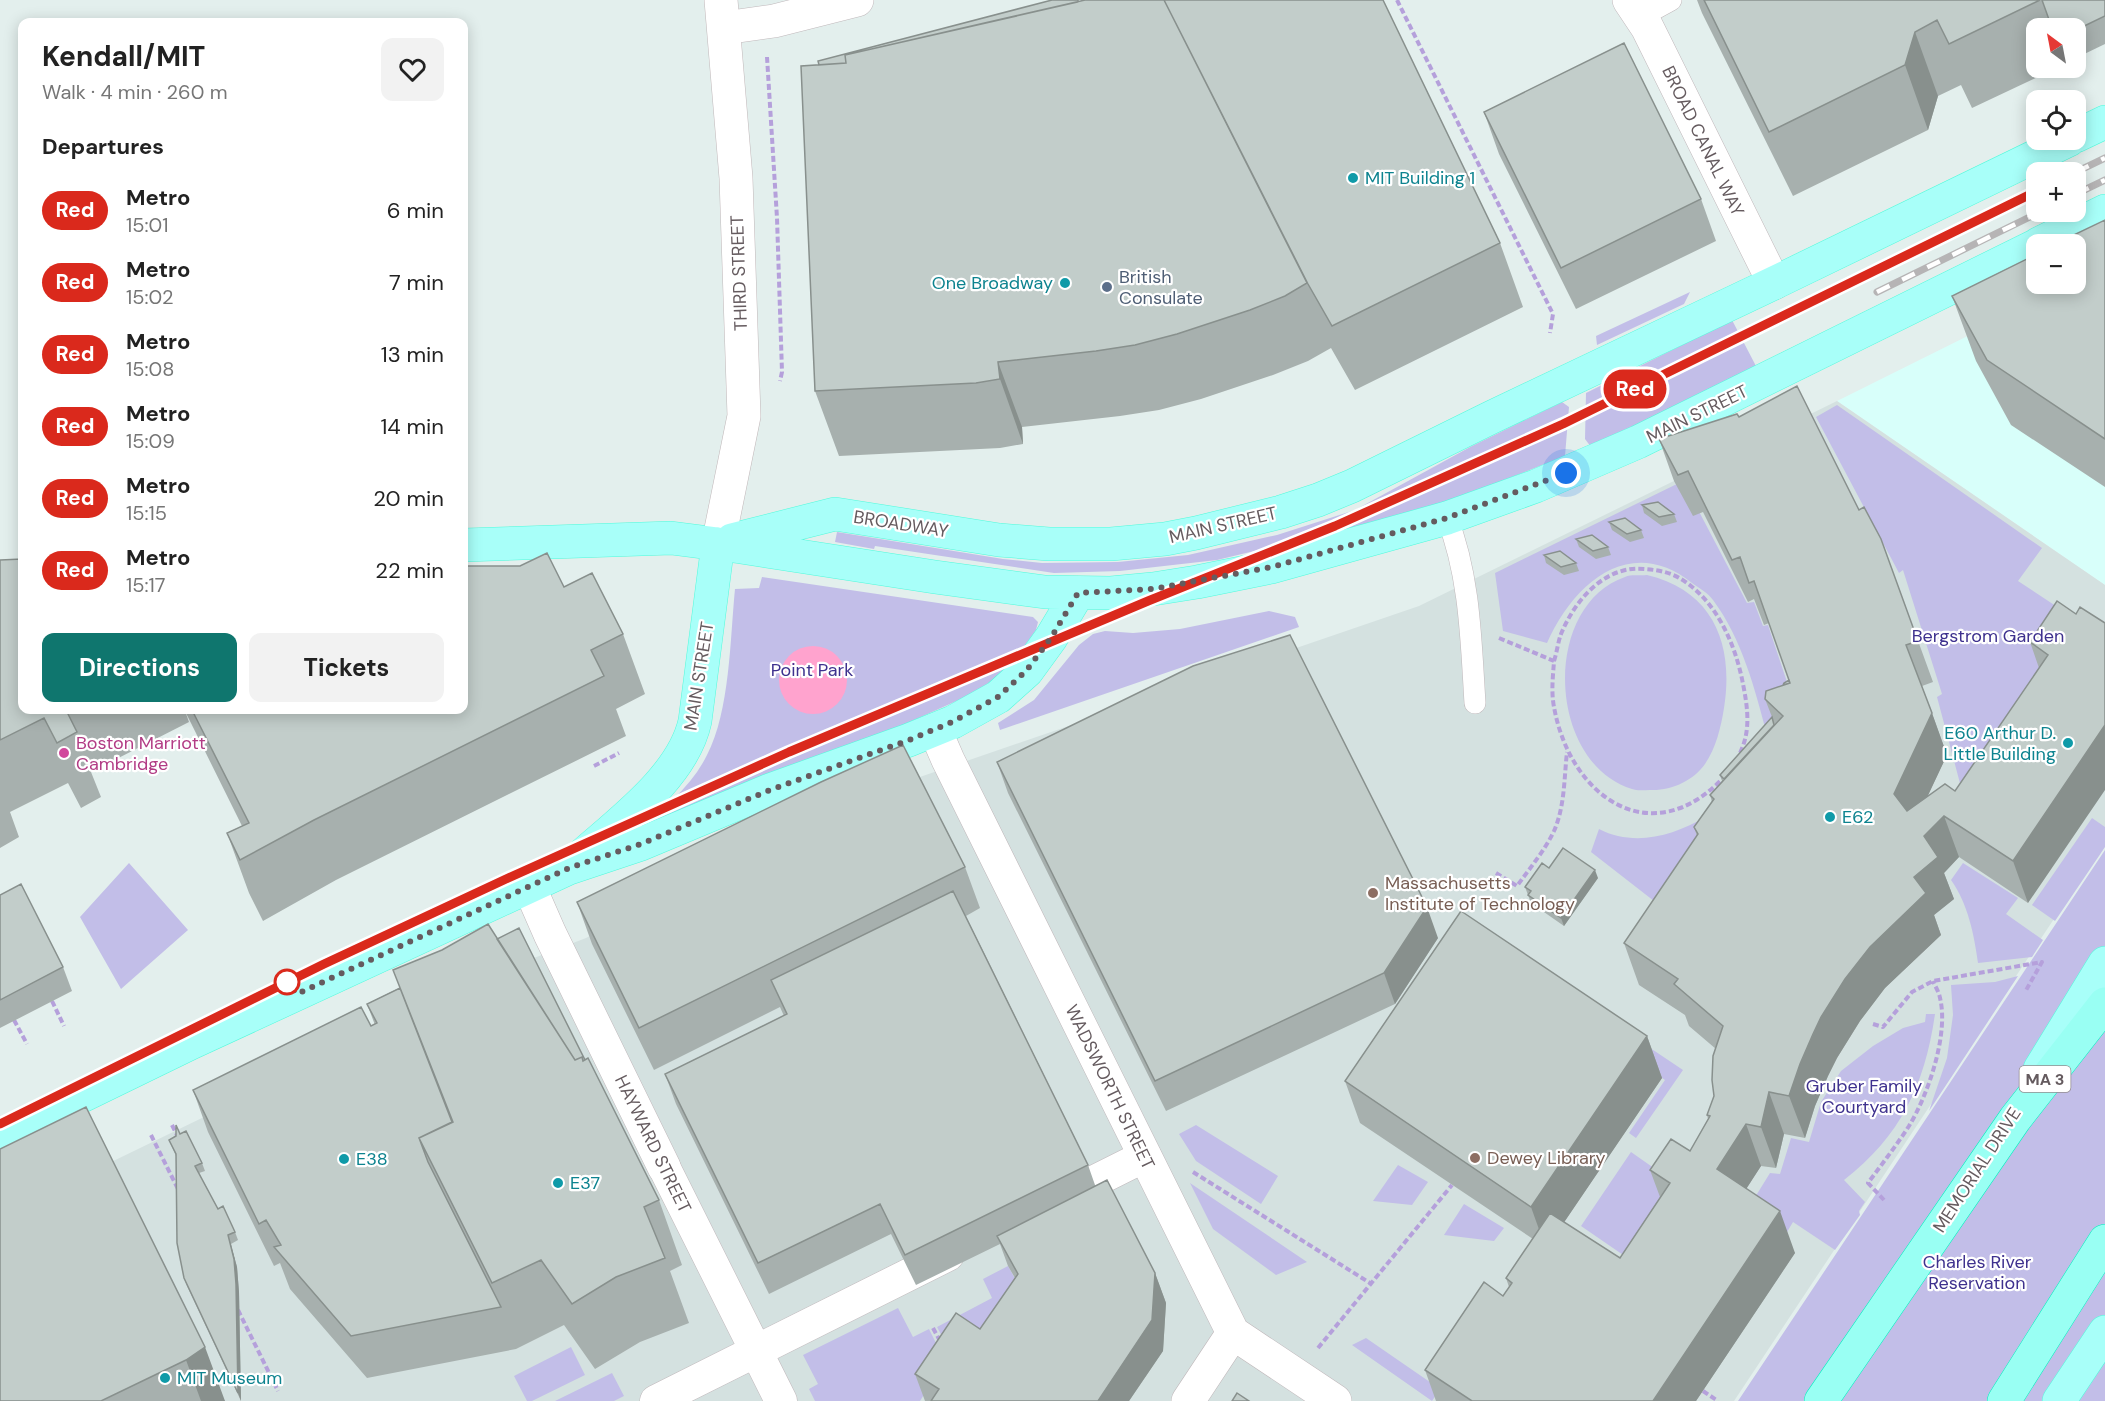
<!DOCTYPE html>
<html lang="en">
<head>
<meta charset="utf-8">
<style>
	body { margin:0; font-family:"DM Sans",sans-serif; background:#f2f2f2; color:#222; height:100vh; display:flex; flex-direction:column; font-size:22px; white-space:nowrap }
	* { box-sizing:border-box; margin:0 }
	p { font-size:20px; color:#767676 }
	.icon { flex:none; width:33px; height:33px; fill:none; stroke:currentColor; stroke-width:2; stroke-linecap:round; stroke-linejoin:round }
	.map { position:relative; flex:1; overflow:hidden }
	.panel { position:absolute; left:18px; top:18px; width:450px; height:696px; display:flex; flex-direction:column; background:#fff; border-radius:12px; box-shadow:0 3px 15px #0003 }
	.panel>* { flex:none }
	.badge { padding:0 12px; border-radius:20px; font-size:21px; line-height:39px }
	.needle { width:39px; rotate:328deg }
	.controls { position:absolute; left:2026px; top:18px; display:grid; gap:12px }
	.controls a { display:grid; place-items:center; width:60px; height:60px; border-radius:12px; background:#fff; box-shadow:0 3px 15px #0003; font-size:30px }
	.you { position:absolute; width:30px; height:30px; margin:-15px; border:4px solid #fff; border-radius:50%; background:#1a73e8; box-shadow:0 0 0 9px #1a73e833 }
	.map>.badge { position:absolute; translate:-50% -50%; box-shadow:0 0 0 3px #fff }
	h2 { padding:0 24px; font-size:22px; line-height:54px }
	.round { display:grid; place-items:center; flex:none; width:63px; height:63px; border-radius:12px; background:#f2f2f2 }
	.overview { display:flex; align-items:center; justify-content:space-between; height:102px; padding:0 24px }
	h1 { font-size:28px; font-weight:700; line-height:45px }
	.button { display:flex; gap:12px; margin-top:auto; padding:12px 24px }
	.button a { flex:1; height:69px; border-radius:12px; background:#0f766e; color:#fff; font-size:24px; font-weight:700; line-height:69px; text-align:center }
	.button a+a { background:#f2f2f2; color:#222 }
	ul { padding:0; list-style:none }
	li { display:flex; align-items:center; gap:18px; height:72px; padding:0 24px }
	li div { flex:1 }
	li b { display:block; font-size:22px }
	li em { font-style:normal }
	li .badge { min-width:66px; font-weight:700; text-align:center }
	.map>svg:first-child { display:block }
	.commercial { fill:#d8fffa }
	.education { fill:#d4e1e0 }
	.green { fill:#c2bee8 }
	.water { fill:#ffa3ce }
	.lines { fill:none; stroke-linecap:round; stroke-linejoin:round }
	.service-casing { stroke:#c0b8bb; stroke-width:22 }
	.pedestrian-casing { stroke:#c0b8bb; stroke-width:33 }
	.minor-casing { stroke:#c0b8bb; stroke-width:34 }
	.secondary-casing { stroke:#c0b7b9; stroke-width:34 }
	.primary-casing { stroke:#51fadb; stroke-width:34 }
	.trunk-casing { stroke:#00f2be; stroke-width:34 }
	.path { stroke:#b5a0db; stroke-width:4; stroke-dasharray:6 3; stroke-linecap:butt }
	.service { stroke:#fff; stroke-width:21 }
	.pedestrian { stroke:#fff; stroke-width:32 }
	.minor { stroke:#fff; stroke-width:33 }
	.secondary { stroke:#fff; stroke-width:33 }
	.primary { stroke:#a8fff9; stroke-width:33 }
	.trunk { stroke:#99fff3; stroke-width:33 }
	.rail-casing { stroke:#b6b4b5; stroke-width:7 }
	.rail { stroke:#fff; stroke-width:4.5; stroke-dasharray:14; stroke-linecap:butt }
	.wall { fill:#a7b0ae }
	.shaded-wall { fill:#88908d }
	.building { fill:#c2cdca; stroke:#88908d; stroke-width:1.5 }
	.line-casing { stroke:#fff; stroke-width:14 }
	.line { stroke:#da291c; stroke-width:9 }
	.walk { stroke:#655b5f; stroke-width:6; stroke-dasharray:0 10.8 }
	.culture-dot { fill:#0f9aa8; stroke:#fff; stroke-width:2 }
	.service-dot { fill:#5c6f8a; stroke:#fff; stroke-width:2 }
	.hotel-dot { fill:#d1479c; stroke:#fff; stroke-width:2 }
	.education-dot { fill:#8d6e63; stroke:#fff; stroke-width:2 }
	.stop-dot { fill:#fff; stroke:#da291c; stroke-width:3 }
	.labels { text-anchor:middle; stroke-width:4.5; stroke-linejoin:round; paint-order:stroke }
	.shield { fill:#fff; stroke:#938c8f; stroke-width:1.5 }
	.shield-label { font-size:16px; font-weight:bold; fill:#655b5f }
	.street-label { font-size:18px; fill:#655b5f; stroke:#fff }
	.culture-label { font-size:18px; fill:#0d838f; stroke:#fff; text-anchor:start }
	.service-label { font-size:18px; fill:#4e5e75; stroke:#fff; text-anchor:start }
	.park-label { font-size:18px; fill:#3e318e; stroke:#fff }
	.hotel-label { font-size:18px; fill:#b23c85; stroke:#fff; text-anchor:start }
	.education-label { font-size:18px; fill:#785e54; stroke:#fff; text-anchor:start }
</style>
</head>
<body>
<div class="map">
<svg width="2105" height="1401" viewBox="0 0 2105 1401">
	<rect width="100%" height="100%" fill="#e3efed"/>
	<path class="commercial" d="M2105,266V585L1837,401L2064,288L2076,284Z"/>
	<path class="education" d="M1837,401L2105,585V842L1734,1401H0V1216L521,963L586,938L762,849L914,779L1419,606Z"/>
	<path class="green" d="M1690,292L1684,304L1597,345L1596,336Z
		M1732,320L1757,368L1591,447L1585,439L1586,393Z
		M1562,402L1569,407L1565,456L1456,499L1367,524L1217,560L1120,571L1054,573L875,546L874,549L835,542L837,532L1003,559L1042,563L1118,562L1188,555L1277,535L1355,510L1472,446Z
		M1837,405L2042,548L2018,581L2074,618L1969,817L1937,697L1942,694L1903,570L1899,573L1816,417Z
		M1683,481L1747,603L1754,602L1763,626L1768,625L1798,715L1767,735C1755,689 1742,639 1713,600C1708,593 1699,588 1692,583C1630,533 1573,584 1547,643L1503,631L1495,573Z
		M1647,575C1714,591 1734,645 1724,708C1721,727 1716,748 1705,764C1693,781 1671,791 1650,790C1644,790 1637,791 1632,789C1547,763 1541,606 1625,577C1631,574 1640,576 1647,575Z
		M762,577L1033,617L1038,622L1036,630L1019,654L993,680L972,694L872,739L641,831C664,807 692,786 707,755C730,711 730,639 735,589L759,588Z
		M1269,611L1295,617L1299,627L1000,730L998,723L1034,700L1079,645L1093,634L1105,631L1133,633L1180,629Z
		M1705,817L1681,922L1591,852L1599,829C1634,847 1673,836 1705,817Z
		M2092,818L2105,827V847L2055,921L2032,905Z
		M2105,850V1401H1738Z
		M129,863L188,930L121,989L80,917Z
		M1963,863L2018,898L2006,914L2043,940L2032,957L1978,963C1974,934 1968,904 1951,880Z
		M1492,942L1683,1070L1636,1138L1629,1133L1665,1080L1482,957Z
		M2018,976L1929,1111L1947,1058L1953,1015L1951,985L1995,982Z
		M1926,1014H1935C1925,1084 1901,1136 1844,1180L1865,1202L1859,1211L1860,1215L1835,1250L1793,1222L1787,1232L1742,1213L1757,1194L1770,1173L1780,1174L1791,1138L1809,1142L1821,1102L1841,1071L1873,1046L1903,1028L1925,1022Z
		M1196,1125L1278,1176L1261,1204L1196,1161L1179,1134Z
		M1631,1152L1678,1185L1629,1259L1581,1226Z
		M1398,1165L1428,1182L1412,1205L1373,1201Z
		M1190,1183L1307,1262L1276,1275L1213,1229Z
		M1464,1204L1504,1228L1494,1241L1444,1235Z
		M1008,1266L1029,1304L955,1361L937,1327L992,1298L983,1279Z
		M898,1308L913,1337L929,1329L945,1361L920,1401H815L809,1389L818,1384L803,1355Z
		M1366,1338L1440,1389L1432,1401L1352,1345Z
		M571,1347L585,1375L532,1401H527L514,1376Z
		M612,1373L624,1396L614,1401H555Z"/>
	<path class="water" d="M779 680a34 34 0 1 1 68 0a34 34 0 1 1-68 0Z"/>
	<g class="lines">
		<defs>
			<path id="service" d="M1640,17L1671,0
				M1447,518C1470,576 1471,641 1475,703"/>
			<path id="pedestrian" d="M664,1167L781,1401
				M1057,1200L1145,1156
				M656,1401L948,1255"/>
			<path id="minor" d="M1629,0L1647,27L1774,283
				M724,28L774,21L857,0
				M935,730L948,760L1233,1333L1335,1401
				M529,886L550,934L664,1167
				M1188,1401L1233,1333"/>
			<path id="secondary" d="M718,544L744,416L736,178L721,0"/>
			<path id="primary" d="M2076,136L2105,122
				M2038,244L2105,211
				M732,540L835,514L999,540L1049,544H1111L1165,539L1196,533L1281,512L1318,500L1352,486L1492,417L1774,283L2069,140
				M464,545L671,538L741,547L935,577L1045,592L1111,593L1153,589L1197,582L1271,567L1447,518L1536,486L1638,442L2037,245
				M577,860C618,823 683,777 695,721L718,544
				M2040,1069L2105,963
				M0,1136L191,1043L569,868L641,844L770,790L909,740L953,722L998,697L1027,671L1051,638L1078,593
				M2059,1401L2105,1332"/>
			<path id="trunk" d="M1821,1401L2015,1119L2105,1004
				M2004,1401L2105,1241"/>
		</defs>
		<use href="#service" class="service-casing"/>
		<use href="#pedestrian" class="pedestrian-casing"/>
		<use href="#minor" class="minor-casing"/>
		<use href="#secondary" class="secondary-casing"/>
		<use href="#primary" class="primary-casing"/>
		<use href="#trunk" class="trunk-casing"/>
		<path class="path" d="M1397,0L1553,314L1550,333
			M767,57L777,218L782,372L780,381
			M1499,638L1554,661C1553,676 1551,692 1554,707C1570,797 1652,855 1725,776
			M1554,661C1557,652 1558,642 1561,634C1575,600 1605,565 1644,569C1660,570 1674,573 1687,583C1719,606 1736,647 1743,684C1748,709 1751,732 1739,755
			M594,766L619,753
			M1496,873L1517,886C1530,868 1545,850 1554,831C1565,806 1564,778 1567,752
			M52,1001L64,1026
			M14,1020L27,1044
			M1873,1024L1883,1027L1912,992L1933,981L2042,962L2025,992
			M172,1125L177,1135
			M151,1135L179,1191
			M1193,1172L1370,1283
			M1884,1200L1868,1183C1882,1164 1896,1146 1909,1126C1928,1095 1949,1034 1940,998C1939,992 1935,986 1933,981
			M238,1310L278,1391
			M933,1328L940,1341
			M1318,1348L1452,1185
			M1703,1391L1718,1401"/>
		<use href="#service" class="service"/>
		<use href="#pedestrian" class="pedestrian"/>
		<use href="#minor" class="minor"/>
		<use href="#secondary" class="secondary"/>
		<use href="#primary" class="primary"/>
		<use href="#trunk" class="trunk"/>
		<defs>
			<path id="rail" d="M2076,172L2105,158
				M2076,194L2105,180
				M1867,275L2037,191
				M1877,292L2040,212"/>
		</defs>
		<use href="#rail" class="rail-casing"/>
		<use href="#rail" class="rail"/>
	</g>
	<path class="wall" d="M1697,0H2105V44L2076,58V28H2037V68H2057L1972,108L1961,85L1938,96L1928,130L1793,196L1702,13Z
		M1078,2L1500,243L1523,307L1355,390L1331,348L1308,361L1273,375L1201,399L1159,410L1120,416L1022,427L1023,444L1000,448L839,456L815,391L819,65Z
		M1484,112L1701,199L1716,241L1576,309L1499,154Z
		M2105,220V487L2011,425L1976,361L1952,296Z
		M1739,417L1859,510L1881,539L1933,682L1922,686L1947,755L1927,797L1955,791L2039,668L2030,642L2057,601L2028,903L1959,857L1944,873L1954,899L1934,915L1941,935L1885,988L1860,1021L1837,1058L1828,1076L1815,1106L1805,1138L1784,1134L1776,1168L1761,1166L1746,1189L1795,1253L1696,1401H1436L1425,1370L1503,1296L1509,1287L1506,1278L1533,1239L1360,1123L1345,1081L1647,1036L1662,1078L1564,1222L1620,1258L1660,1197L1650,1170L1690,1151L1708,1119L1707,1115L1714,1096L1716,1049L1689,1026L1685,1015L1639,985L1624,943L1697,836L1694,827L1712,802L1710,795L1722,781L1720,775L1772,717L1765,699L1789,680L1769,623L1764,625L1754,599L1748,602L1703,512L1693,516L1674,481L1659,439Z
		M1642,505L1674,514L1677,522L1662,526L1644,513Z
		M1609,522L1641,530L1644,538L1630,542L1612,530Z
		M1576,539L1608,547L1611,555L1596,559L1579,547Z
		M1544,555L1576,563L1579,571L1564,575L1546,563Z
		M0,560L22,710H464L564,587L623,634L645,694L616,709L626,736L336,880L263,921L249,893L227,833L242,826L185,711L189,722L91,772L101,797L81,808L68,783L10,812L19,837L0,848Z
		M997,762L1438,938L1395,1004L1166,1111L1008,793Z
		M965,867L980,908L966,916L1088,1165L1095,1185L1155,1273L1166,1303L1163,1351L1129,1401H925L915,1374L980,1329L1015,1278L1008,1266L1000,1244L916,1285L891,1234L769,1294L676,1104L665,1074L784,1016L780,1007L654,1070L592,944L577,902Z
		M1549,868L1598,878L1564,926L1531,903L1525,887Z
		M0,895L63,967L72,991L0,1028Z
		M497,939L585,1060L659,1200L682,1265L670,1271L689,1323L640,1342L595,1369L564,1325L516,1349L367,1378L290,1289L280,1263L274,1266L208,1132L193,1090L371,1026L375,1025L367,1004Z
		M180,1134L202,1163L205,1171L199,1173L218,1209L235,1232L238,1240L231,1244L237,1267L239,1292L241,1401L187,1286L184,1278L176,1156L169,1140Z
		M0,1149L225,1401H0Z"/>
	<path class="shaded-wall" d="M1915,32L1938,96L1928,130L1905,65Z
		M998,362L1022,427L1023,444L1000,379Z
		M1932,713L1947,755L1909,836L1894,794Z
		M2105,725V790L2028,903L2013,861Z
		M1944,816L1959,857L1944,873L1954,899L1934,915L1941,935L1885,988L1860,1021L1837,1058L1828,1076L1815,1106L1805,1138L1789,1096L1800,1064L1821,1017L1845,979L1914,877L1924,836Z
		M1595,870L1598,878L1564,926L1561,918Z
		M1427,907L1438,938L1395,1004L1384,973Z
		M1647,1036L1662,1078L1546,1249L1531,1207Z
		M1769,1092L1784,1134L1776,1168L1761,1127Z
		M1746,1124L1761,1166L1732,1211L1717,1169Z
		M1780,1211L1795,1253L1696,1401H1653Z
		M228,1235L237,1267L239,1292L241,1401L238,1393Z
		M1155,1273L1166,1303L1163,1351L1129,1401H1098Z
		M205,1347L225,1401H201L186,1360Z"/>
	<path class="building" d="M1052,0H1078V2L845,55L846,63L819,65L818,61Z
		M1085,0H1164L1307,283L1285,296L1250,310L1177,334L1135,345L1096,351L998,362L1000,379L976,383L815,391L801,66L846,63L845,55Z
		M1164,0H1383L1500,243L1332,326L1308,284Z
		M1704,0H2040L1949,44L1937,20L1915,32L1905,65L1769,132Z
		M2042,0H2105V16L2076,30V28H2052Z
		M1624,43L1701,199L1561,268L1484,112Z
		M2105,220V439L1987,360L1952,296L2037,254V284H2076V244H2055Z
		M1797,386L1859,510L1864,507L1881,539L1918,641L1906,645L1932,713L1894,794L1907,811L1945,784L1955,791L2048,655L2030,642L2057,601L2076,614L2080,607L2105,623V725L2013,861L1944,816L1924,836L1938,857L1914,877L1926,893L1870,947L1845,979L1821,1017L1813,1034L1800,1064L1789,1096L1769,1092L1761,1127L1746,1124L1717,1169L1780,1211L1653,1401H1472L1425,1370L1484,1282L1503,1296L1512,1283L1506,1278L1550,1213L1620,1258L1670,1183L1650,1170L1671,1139L1690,1151L1710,1116L1707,1115L1714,1096L1712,1080L1713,1056L1723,1026L1674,984L1678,979L1624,943L1698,834L1694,827L1714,799L1710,795L1783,716L1765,699L1766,691L1790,683L1754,581L1749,583L1740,557L1732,560L1688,471L1678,475L1659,439L1737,414L1739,417Z
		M1658,502L1674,514L1659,517L1642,505Z
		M1625,518L1641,530L1627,534L1609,522Z
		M1592,535L1608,547L1593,551L1576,539Z
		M1560,551L1576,563L1561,567L1544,555Z
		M547,553L564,587L592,573L623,634L591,650L604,676L314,820L240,860L227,833L249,823L192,710H464V566H520Z
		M22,559V710H66L77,732L57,743L44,718L0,740V560Z
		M1290,635L1427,907L1384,973L1155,1081L997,762L1193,666Z
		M1789,680L1790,683L1783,685L1784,683Z
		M1772,717L1774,725L1724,779L1720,775Z
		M903,745L965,867L639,1028L577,902L821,782Z
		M1563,848L1595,870L1561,918L1528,895L1531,891L1525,887L1542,863L1549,868Z
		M21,884L63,967L0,1000V895Z
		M953,891L1088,1165L905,1255L880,1204L758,1263L665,1074L787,1014L771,980Z
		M1461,911L1647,1036L1531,1207L1345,1081Z
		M488,924L575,1060L582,1057L583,1061L588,1058L659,1200L644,1207L665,1258L616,1277L572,1304L541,1260L492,1283L419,1138L453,1122L393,970L442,950Z
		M519,928L585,1060L583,1061L582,1057L575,1060L497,939Z
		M400,988L452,1122L419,1138L428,1162L501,1307L351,1336L274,1247L281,1245L266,1220L259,1224L193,1090L361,1007L371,1026L377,1023L367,1004Z
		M86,1107L205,1347L186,1360L101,1401H0V1149Z
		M176,1125L180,1134L186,1131L202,1163L195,1166L218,1209L223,1206L235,1232L228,1235L234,1259L236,1284L238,1393L184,1278L177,1243L176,1154L169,1140L176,1136Z
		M1107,1180L1155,1273L1152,1320L1098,1401H931L939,1389L915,1374L956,1313L980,1329L1018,1274L997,1236Z
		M1237,1393L1249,1401H1232Z"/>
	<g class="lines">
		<defs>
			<path id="line" d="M0,1124L324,964L506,879L789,752L1148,601L1335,526L1563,424L2037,191"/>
		</defs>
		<use href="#line" class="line-casing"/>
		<use href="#line" class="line"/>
		<path class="walk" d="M287,982L297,994L569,868L641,844L770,790L909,740L952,722L998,697L1026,671L1051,638L1078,593L1153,589L1272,567L1447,518L1566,473"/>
	</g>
	<g class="culture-dot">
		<circle cx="1353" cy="178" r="6"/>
		<circle cx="1065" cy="283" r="6"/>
		<circle cx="2068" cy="743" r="6"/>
		<circle cx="1830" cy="817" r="6"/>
		<circle cx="344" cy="1159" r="6"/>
		<circle cx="558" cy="1183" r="6"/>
		<circle cx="165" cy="1378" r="6"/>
	</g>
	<circle class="service-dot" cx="1107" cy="287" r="6"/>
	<circle class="hotel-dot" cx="64" cy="753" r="6"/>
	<g class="education-dot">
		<circle cx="1373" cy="893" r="6"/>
		<circle cx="1475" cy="1158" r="6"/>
	</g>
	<circle class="stop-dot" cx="287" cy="982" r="12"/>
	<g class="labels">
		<rect class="shield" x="2019.5" y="1066" width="51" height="26" rx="4.5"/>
		<g class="shield-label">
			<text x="2045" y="1085">MA 3</text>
		</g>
		<g class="street-label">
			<text transform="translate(1703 141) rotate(64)" y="6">BROAD CANAL WAY</text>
			<text transform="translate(739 273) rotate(-92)" y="6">THIRD STREET</text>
			<text transform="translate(1697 414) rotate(-26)" y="6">MAIN STREET</text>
			<text transform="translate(901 524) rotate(9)" y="6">BROADWAY</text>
			<text transform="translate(1223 525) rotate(-13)" y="6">MAIN STREET</text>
			<text transform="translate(699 676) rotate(-81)" y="6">MAIN STREET</text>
			<text transform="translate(1110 1087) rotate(64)" y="6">WADSWORTH STREET</text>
			<text transform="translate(653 1144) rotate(64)" y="6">HAYWARD STREET</text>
			<text transform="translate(1977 1170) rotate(-57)" y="6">MEMORIAL DRIVE</text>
		</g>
		<g class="culture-label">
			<text x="1365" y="184">MIT Building 1</text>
			<text x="1053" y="289" text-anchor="end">One Broadway</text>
			<text x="2056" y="739" text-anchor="end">E60 Arthur D.<tspan x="2056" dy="21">Little Building</tspan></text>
			<text x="1842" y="823">E62</text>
			<text x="356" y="1165">E38</text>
			<text x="570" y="1189">E37</text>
			<text x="177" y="1384">MIT Museum</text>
		</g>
		<g class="service-label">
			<text x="1119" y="283">British<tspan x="1119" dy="21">Consulate</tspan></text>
		</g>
		<g class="park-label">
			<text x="1988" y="642">Bergstrom Garden</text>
			<text x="812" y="676">Point Park</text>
			<text x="1864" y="1092">Gruber Family<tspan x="1864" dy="21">Courtyard</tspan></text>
			<text x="1977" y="1268">Charles River<tspan x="1977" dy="21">Reservation</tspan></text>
		</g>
		<g class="hotel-label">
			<text x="76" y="749">Boston Marriott<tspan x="76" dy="21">Cambridge</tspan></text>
		</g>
		<g class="education-label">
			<text x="1385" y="889">Massachusetts<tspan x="1385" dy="21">Institute of Technology</tspan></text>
			<text x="1487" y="1164">Dewey Library</text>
		</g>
	</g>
</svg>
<div class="controls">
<a><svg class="needle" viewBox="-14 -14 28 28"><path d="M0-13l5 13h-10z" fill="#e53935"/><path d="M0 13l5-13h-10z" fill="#767676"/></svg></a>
<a><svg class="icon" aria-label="locate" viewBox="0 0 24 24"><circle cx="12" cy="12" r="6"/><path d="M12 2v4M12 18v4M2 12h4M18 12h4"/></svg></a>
<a>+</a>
<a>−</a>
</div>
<div class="you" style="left:1566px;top:473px"></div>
<b class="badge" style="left:1635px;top:389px;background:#da291c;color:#fff">Red</b>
<section class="panel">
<div class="overview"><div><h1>Kendall/MIT</h1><p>Walk · 4 min · 260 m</p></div><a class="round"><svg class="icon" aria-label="heart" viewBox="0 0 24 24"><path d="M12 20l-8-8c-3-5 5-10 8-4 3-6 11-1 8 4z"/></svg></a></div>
<h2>Departures</h2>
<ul>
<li><span class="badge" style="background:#da291c;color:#fff">Red</span><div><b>Metro</b><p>15:01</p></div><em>6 min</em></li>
<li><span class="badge" style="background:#da291c;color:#fff">Red</span><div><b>Metro</b><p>15:02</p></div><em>7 min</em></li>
<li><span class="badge" style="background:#da291c;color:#fff">Red</span><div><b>Metro</b><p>15:08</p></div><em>13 min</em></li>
<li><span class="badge" style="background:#da291c;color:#fff">Red</span><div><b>Metro</b><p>15:09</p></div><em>14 min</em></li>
<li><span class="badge" style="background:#da291c;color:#fff">Red</span><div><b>Metro</b><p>15:15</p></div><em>20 min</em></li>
<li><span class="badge" style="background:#da291c;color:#fff">Red</span><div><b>Metro</b><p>15:17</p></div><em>22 min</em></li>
</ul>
<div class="button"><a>Directions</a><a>Tickets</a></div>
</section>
</div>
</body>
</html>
